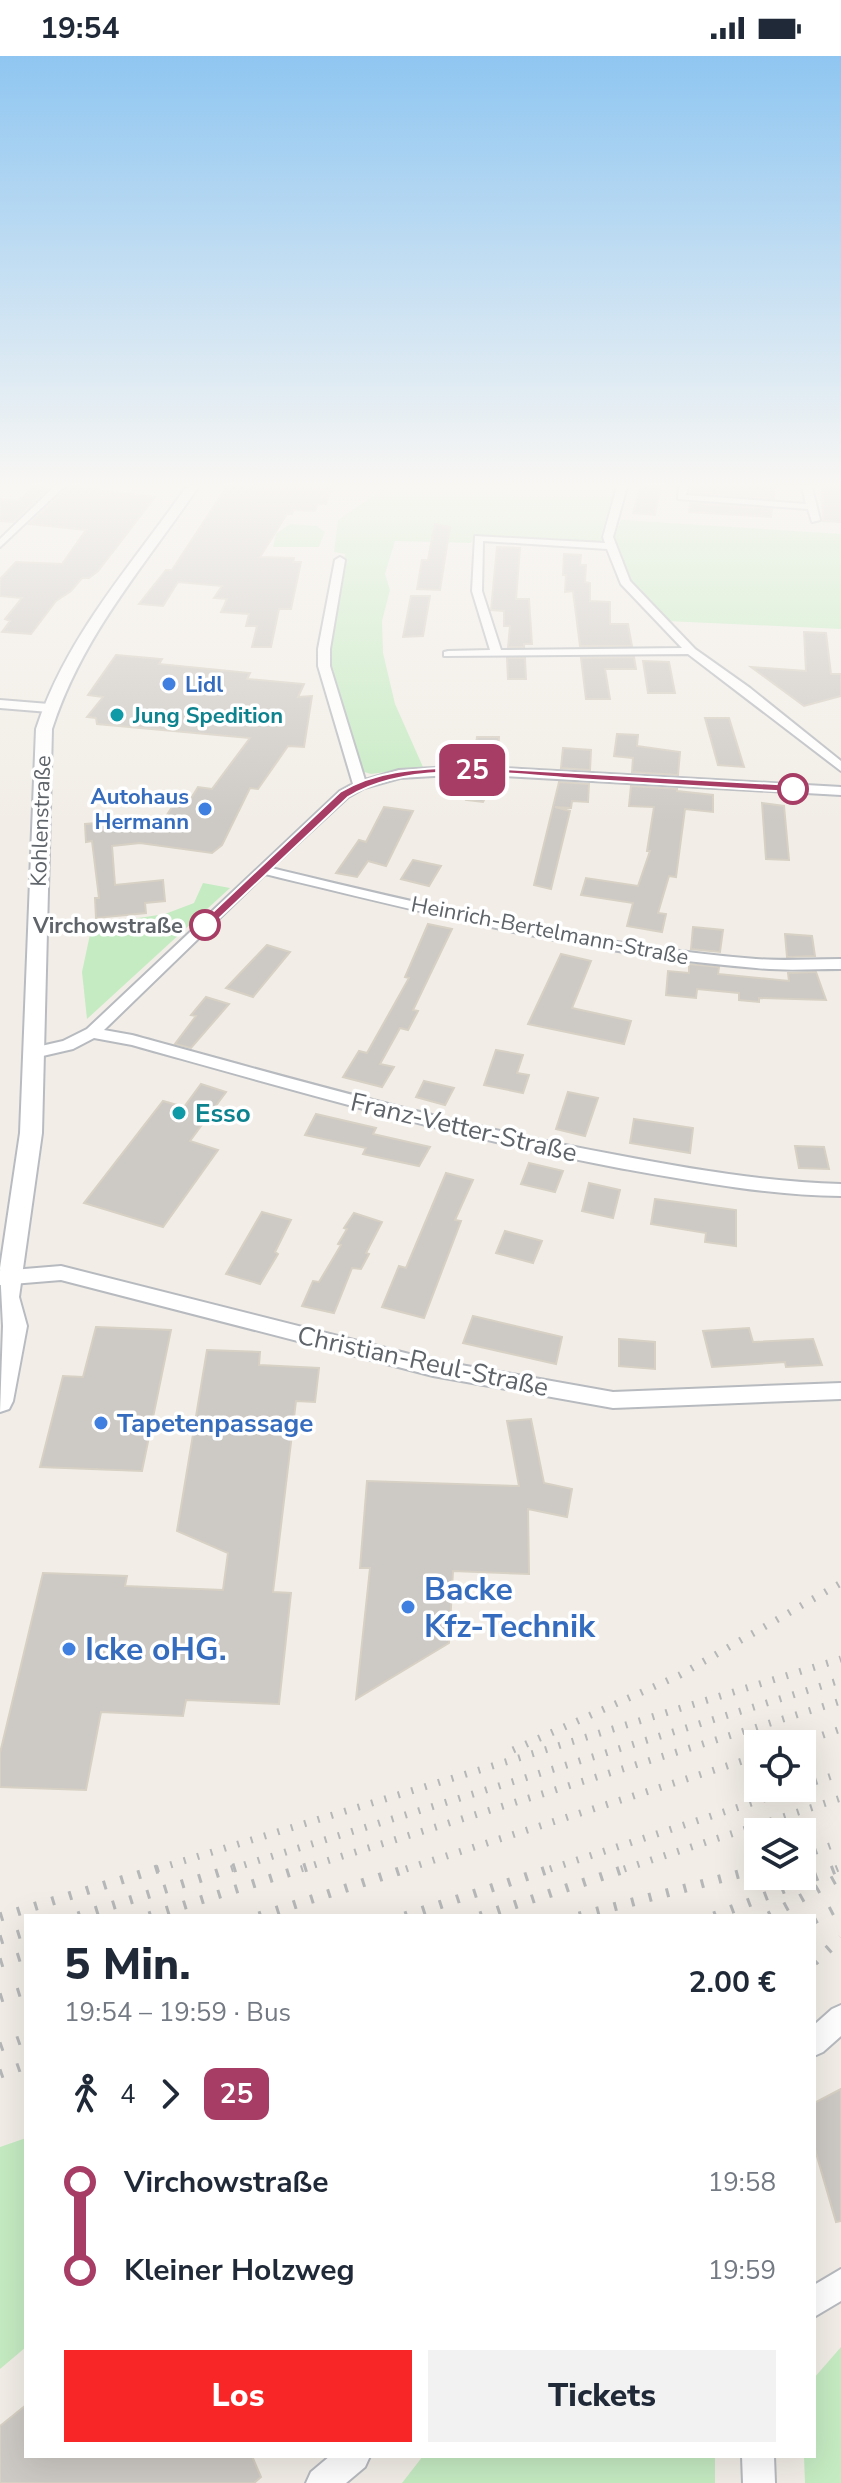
<!DOCTYPE html>
<html lang="de">
<head>
<meta charset="utf-8">
<style>
	body { margin:0; font-family:"Nunito Sans",sans-serif; background:#f2f2f3; color:#1f2937; height:100vh; display:flex; flex-direction:column; font-size:30px; white-space:nowrap }
	* { box-sizing:border-box; margin:0 }
	p { font-size:26px; color:#747a83 }
	.icon { flex:none; width:44px; height:44px; fill:none; stroke:currentColor; stroke-width:2; stroke-linecap:round; stroke-linejoin:round }
	.map { position:relative; flex:1; overflow:hidden }
	.drawer { position:absolute; left:24px; top:1858px; width:792px; height:544px; display:flex; flex-direction:column; background:#fff; border-radius:0px; box-shadow:0 8px 32px #0002 }
	.drawer>* { flex:none }
	.badge { padding:0 16px; border-radius:12px; font-size:28px; line-height:52px }
	.tools { position:absolute; left:744px; top:1674px; display:grid; gap:16px }
	.tools a { display:grid; place-items:center; width:72px; height:72px; border-radius:0px; background:#fff; box-shadow:0 8px 32px #0002; font-size:40px }
	.map>.badge { position:absolute; translate:-50% -50%; box-shadow:0 0 0 4px #fff }
	.legs { display:flex; align-items:center; gap:12px; height:88px; padding:0 40px; font-size:26px }
	.legs p { margin-inline-start:auto }
	.overview { display:flex; align-items:center; justify-content:space-between; height:136px; padding:0 40px }
	h1 { font-size:44px; font-weight:800; line-height:60px }
	.cta { display:flex; gap:16px; margin-top:auto; padding:16px 40px }
	.cta a { flex:1; height:92px; border-radius:0px; background:#f92627; color:#fff; font-size:32px; font-weight:800; line-height:92px; text-align:center }
	.cta a+a { background:#f2f2f3; color:#1f2937 }
	ul { padding:0 40px; list-style:none }
	li { display:flex; align-items:center; gap:28px; height:88px; font-size:30px }
	li i { display:grid; place-items:center; width:12px; height:100%; margin:0 10px; background:currentColor }
	li i::after { content:''; width:20px; height:20px; margin:-10px; border:6px solid; border-radius:50%; background:#fff }
	li p { margin-inline-start:auto }
	li:first-child i { background:linear-gradient(#0000 50%,currentColor 0) }
	li:last-child i { background:linear-gradient(currentColor 50%,#0000 0) }
	.status { display:flex; justify-content:space-between; align-items:center; height:56px; padding:0 40px; background:#fff; direction:ltr }
	.status svg { height:22px; fill:currentColor }
	.map>svg:first-child { display:block }
	.green { fill:#c5ebc2 }
	.building { fill:#cdc9c4; stroke:#d7d0c4; stroke-width:2 }
	.lines { fill:none; stroke-linecap:round; stroke-linejoin:round }
	.street-casing { stroke:#b7babf; stroke-width:4 }
	.secondary-casing { stroke:#b8bcc2; stroke-width:4 }
	.street { fill:#fff; fill-rule:evenodd }
	.secondary { fill:#fff; fill-rule:evenodd }
	.rail-far1 { stroke:#b6b7b8; stroke-width:7; stroke-dasharray:2 12; stroke-linecap:butt }
	.rail { stroke:#b6b7b8; stroke-width:9; stroke-dasharray:3 15; stroke-linecap:butt }
	.line-1 { fill:#a73c65; stroke:#fff; stroke-width:2 }
	.shop-dot { fill:#3f7fe0; stroke:#fff; stroke-width:3 }
	.culture-dot { fill:#0f9aa8; stroke:#fff; stroke-width:3 }
	.stop-1-dot { fill:#fff; stroke:#a73c65; stroke-width:4 }
	.labels { text-anchor:middle; stroke-width:7; stroke-linejoin:round; paint-order:stroke }
	.far-shop-label { font-size:22px; font-weight:bold; fill:#366cbe; stroke:#fff; text-anchor:start }
	.far-culture-label { font-size:22px; font-weight:bold; fill:#0d838f; stroke:#fff; text-anchor:start }
	.far-street-label { font-size:22px; fill:#5e6469; stroke:#fff }
	.far-stop-label { font-size:22px; font-weight:bold; fill:#5e6469; stroke:#fff; text-anchor:end }
	.culture-label { font-size:26px; font-weight:bold; fill:#0d838f; stroke:#fff; text-anchor:start }
	.street-label { font-size:26px; fill:#5e6469; stroke:#fff }
	.shop-label { font-size:26px; font-weight:bold; fill:#366cbe; stroke:#fff; text-anchor:start }
	.near-shop-label { font-size:32px; font-weight:bold; fill:#366cbe; stroke:#fff; text-anchor:start }
</style>
</head>
<body>
<div class="status"><b>19:54</b><svg viewBox="0 0 49 12"><path d="M0 12V9h3v3zM5 12V6h3v6zM10 12V3h3v9zM15 12V0h3v12zM26 1h20v11H26zM47 4h2v5h-2z"/></svg></div>
<div class="map">
<svg width="841" height="2427" viewBox="0 0 841 2427">
	<rect width="100%" height="100%" fill="#f2eee7"/>
	<path class="green" d="M392,427H617L601,479L603,487L475,480L471,487L395,485L385,518L390,534L382,565L383,597L395,648L423,711L371,718L361,715L331,617L329,602L345,498L334,496L338,464Z
		M621,464L841,478V573L667,565L630,525L614,481Z
		M290,468L317,470L325,476L319,491H273L276,478Z
		M203,827L230,832L87,963L82,916L92,869L165,858L194,847Z
		M26,2082V2291L0,2313V2091Z
		M841,2291V2427H805L804,2400H814V2322Z
		M423,2400H715V2427H402Z"/>
	<path class="building" d="M38,427L52,429L13,466L0,465V443L18,445Z
		M229,427H334L326,448H318L315,455L294,454L292,458H287L260,501L294,502L293,506H301L291,553H279L271,591H252L257,570H246L249,558L221,556L227,543L214,542L222,530L178,526L163,550L139,548L166,514H172Z
		M692,427H776L774,443L691,436Z
		M641,429L660,431L655,459L633,457Z
		M822,429L841,431V466L823,465Z
		M69,430L155,441L98,515L89,522H82L71,535L56,545L31,578L2,576L10,565L5,563L22,542L0,540V523L16,506L62,508L86,474L29,468Z
		M690,447L772,453L771,461L689,456Z
		M435,468L450,471L440,534L417,533L422,504H428Z
		M497,491L520,492L516,543H529L532,588H524V591H508L510,570H504V555L491,554Z
		M564,498L581,499L580,509H586L585,526L590,527V545L610,546V568H628L632,590H580L573,535L565,536L566,519H563Z
		M411,540H430L423,580L403,581Z
		M804,576L826,577L831,618H841V640L804,650L751,611L806,615Z
		M116,599L162,603L159,608L250,617L247,623L304,628L298,641L312,640L304,691L288,690L258,733L250,732L222,789L212,797L140,787L112,790L115,829L163,824L165,845L145,847L146,857L96,862L95,842H99L92,785L86,786L85,768L165,762L177,743L190,744L198,731L212,733L250,682L97,668L96,662L87,661L103,641L88,639Z
		M634,601L636,613H605L610,643H586L581,602Z
		M507,602H525L526,623H508Z
		M643,605L669,606L675,637H648Z
		M705,662H729L744,711L718,709Z
		M617,678L638,679L637,690L680,696L678,719L632,716L633,702L614,700Z
		M477,681H499L497,709L473,707Z
		M563,692L591,694L590,714L561,712Z
		M470,721L495,723L483,746L466,744Z
		M559,726L589,728L588,746L572,745L571,752L555,751L570,755L551,833L534,829Z
		M631,730L677,733V735L713,739V756L685,753L676,821L669,820L658,857L666,858L662,876L627,870L633,847L581,839L586,822L638,830L650,795H647L654,751L629,750Z
		M762,747L784,750L789,804L766,803Z
		M384,751L413,755L386,810L368,805L357,821L336,817L359,784L366,786Z
		M413,804L441,810L429,830L401,823Z
		M428,868L452,873L413,954L418,955L408,974L400,972L380,1008L394,1011L382,1031L343,1021L359,995L367,997L409,922L405,921Z
		M693,871L723,874L720,896L691,893Z
		M785,878L812,880L815,900L787,901Z
		M267,889L290,896L253,941L226,932Z
		M561,898L591,905L572,952L631,965L624,988L528,968Z
		M689,908L719,911L718,918L789,925L788,917L816,916L826,944L759,942V946L739,944V937L697,933L696,942L666,939L668,915L689,917Z
		M206,941L229,948L191,992L175,988L196,960L191,959Z
		M496,994L523,999L517,1017L529,1019L523,1037L484,1029Z
		M424,1025L454,1032L445,1049L416,1041Z
		M201,1028L226,1036L190,1085L218,1094L163,1171L84,1147L163,1045L184,1051Z
		M568,1036L598,1042L585,1080L556,1073Z
		M316,1058L376,1072L373,1078L430,1091L419,1110L363,1098L366,1092L305,1079Z
		M634,1063L693,1072L690,1097L630,1087Z
		M795,1090L824,1091L829,1113L799,1112Z
		M529,1107L563,1115L555,1136L521,1128Z
		M446,1117L473,1124L455,1164L461,1165L424,1262L382,1251L399,1210L406,1212Z
		M589,1127L620,1134L613,1162L582,1155Z
		M655,1143L736,1154V1190L705,1186L706,1177L651,1168Z
		M262,1156L291,1164L275,1196L278,1198L260,1228L226,1218Z
		M354,1157L382,1166L366,1197L369,1198L361,1213L352,1212L334,1257L302,1250L313,1225L319,1226L341,1189L338,1188L347,1173L344,1172Z
		M505,1175L542,1185L533,1207L496,1197Z
		M473,1260L562,1281L556,1308L463,1287Z
		M96,1271L171,1274L142,1415L40,1411L63,1320L83,1321Z
		M749,1272L753,1286L813,1283L822,1309L786,1311L785,1306L712,1311L703,1275Z
		M619,1283L655,1286V1313L619,1310Z
		M207,1294L260,1296L259,1309L319,1312L315,1346L296,1345L273,1536L291,1537L279,1648L186,1644L183,1660L101,1656L86,1734L0,1731V1697L43,1517L127,1520L125,1530L223,1534L228,1497L177,1475Z
		M531,1363L544,1427L572,1433L567,1461L528,1453L529,1518L453,1515L449,1587L356,1643L370,1512H360L367,1425L519,1430L507,1365Z
		M841,2033V2165L836,2166L814,2090V2047Z
		M26,2349V2400H252L261,2421L254,2427H0V2370Z"/>
	<g class="lines">
		<defs>
			<path id="street" d="M58,427H68L0,491V483Z
				M618,427H628L613,481L630,525L695,593L750,632L841,705V715L688,598L444,600V596L448,595L490,594L472,535L475,480L605,487L603,481ZM483,485L607,493L621,528L682,592L501,594L482,535Z
				M679,427H689L686,439L806,448L801,427H811L820,464L812,466L808,453L678,443Z
				M340,501L345,504L330,593V610L365,724L399,714L468,710L841,731V739L468,718L400,722L364,732L348,741L271,812C430,850 593,890 756,903C784,905 813,903 841,903V913C813,913 784,915 756,912C590,899 426,857 265,818L104,974L132,979C293,1023 453,1069 617,1099C691,1113 766,1126 841,1128V1140C766,1139 692,1125 619,1112C454,1081 293,1034 132,989L94,982L73,993L34,1002L28,1001L26,997L28,993L63,985L87,973L340,735L353,728L318,610V593L335,504Z
				M0,644L49,648L55,652L49,656L0,652Z
				M61,1210L433,1304L613,1336L841,1327V1343L613,1352L433,1320L61,1224L0,1229V1215Z
				M841,1949V1980L823,1996L814,2000V1969L832,1953Z
				M841,2213V2245L814,2261V2229Z
				M330,2400H370L365,2411L346,2427H306L311,2416Z
				M742,2400H774L775,2427H743Z"/>
			<path id="secondary" d="M189,427H201C146,508 82,579 52,673L42,1077L19,1241L27,1270L13,1345L9,1353L0,1356L3,1270L0,1212L20,1077L36,673C67,578 133,508 189,427Z"/>
		</defs>
		<use href="#street" class="street-casing"/>
		<use href="#secondary" class="secondary-casing"/>
		<use href="#street" class="street"/>
		<use href="#secondary" class="secondary"/>
		<path class="rail-far1" d="M796,1688L841,1673
			M513,1694L680,1619L841,1527
			M802,1730L841,1717
			M802,1800L841,1786
			M157,1813L841,1603
			M231,1813L841,1624
			M301,1813L841,1645
			M406,1813L758,1700
			M550,1813L797,1732
			M624,1813L841,1742
			M836,1813L841,1811"/>
		<path class="rail" d="M78,1860L237,1811
			M149,1860L307,1811
			M259,1860L412,1811
			M405,1860L556,1811
			M480,1860L631,1811
			M579,1860L758,1813
			M714,1860L841,1811
			M769,1860L841,1820
			M0,1861L164,1811
			M814,1864L841,1850
			M0,1884L26,1876
			M814,1906L841,1882
			M0,1907L26,1899
			M0,1942L26,1934
			M0,1991L26,1982
			M0,2018L26,2009"/>
	</g>
	<linearGradient id="sky" x2="0" y2="1"><stop stop-color="#8fc6f1"/><stop offset="0.56" stop-color="#f9f7f4"/><stop offset="1" stop-color="#f9f7f4" stop-opacity="0"/></linearGradient>
	<rect width="841" height="767" fill="url(#sky)"/>
	<path class="line-1" d="M468,711L793,729L799,733L793,736C727,732 660,728 593,724C519,720 413,701 348,741L210,871L199,869L340,736C380,712 424,713 468,711Z"/>
	<g class="shop-dot">
		<circle cx="169" cy="628" r="8"/>
		<circle cx="205" cy="753" r="8"/>
		<circle cx="101" cy="1367" r="8"/>
		<circle cx="408" cy="1551" r="8"/>
		<circle cx="69" cy="1593" r="8"/>
	</g>
	<g class="culture-dot">
		<circle cx="117" cy="659" r="8"/>
		<circle cx="179" cy="1057" r="8"/>
	</g>
	<g class="stop-1-dot">
		<circle cx="793" cy="733" r="14"/>
		<circle cx="205" cy="869" r="14"/>
	</g>
	<g class="labels">
		<g class="far-shop-label">
			<text x="185" y="636">Lidl</text>
			<text x="189" y="748" text-anchor="end">Autohaus<tspan x="189" dy="25">Hermann</tspan></text>
		</g>
		<g class="far-culture-label">
			<text x="133" y="667">Jung Spedition</text>
		</g>
		<g class="far-street-label">
			<text transform="translate(40 765) rotate(-88)" y="8">Kohlenstraße</text>
			<text transform="translate(550 874) rotate(11)" y="8">Heinrich-Bertelmann-Straße</text>
		</g>
		<g class="far-stop-label">
			<text x="183" y="877">Virchowstraße</text>
		</g>
		<g class="culture-label">
			<text x="195" y="1066">Esso</text>
		</g>
		<g class="street-label">
			<text transform="translate(464 1071) rotate(13)" y="9">Franz-Vetter-Straße</text>
			<text transform="translate(423 1305) rotate(12)" y="9">Christian-Reul-Straße</text>
		</g>
		<g class="shop-label">
			<text x="117" y="1376">Tapetenpassage</text>
		</g>
		<g class="near-shop-label">
			<text x="424" y="1544">Backe<tspan x="424" dy="37">Kfz-Technik</tspan></text>
			<text x="85" y="1604">Icke oHG.</text>
		</g>
	</g>
</svg>
<div class="tools">
<a><svg class="icon" aria-label="locate" viewBox="0 0 24 24"><circle cx="12" cy="12" r="6"/><path d="M12 2v4M12 18v4M2 12h4M18 12h4"/></svg></a>
<a><svg class="icon" aria-label="layers" viewBox="0 0 24 24"><path d="M12 4l9 5-9 5-9-5zM3 14l9 5 9-5"/></svg></a>
</div>
<b class="badge" style="left:472px;top:714px;background:#a73c65;color:#fff">25</b>
<section class="drawer">
<div class="overview"><div><h1>5 Min.</h1><p>19:54 – 19:59 · Bus</p></div><b>2.00 €</b></div>
<div class="legs"><svg class="icon" aria-label="walk" viewBox="0 0 24 24"><circle cx="13" cy="4" r="2"/><path d="M13 8l-2 6 4 7M11 14l-3 7M7 12l3-4h3l4 4"/></svg>4<svg class="icon" aria-label="forward" viewBox="0 0 24 24"><path d="M9 5l7 7-7 7"/></svg><b class="badge" style="background:#a73c65;color:#fff">25</b></div>
<ul>
<li><i style="color:#a73c65"></i><b>Virchowstraße</b><p>19:58</p></li>
<li><i style="color:#a73c65"></i><b>Kleiner Holzweg</b><p>19:59</p></li>
</ul>
<div class="cta"><a>Los</a><a>Tickets</a></div>
</section>
</div>
</body>
</html>
